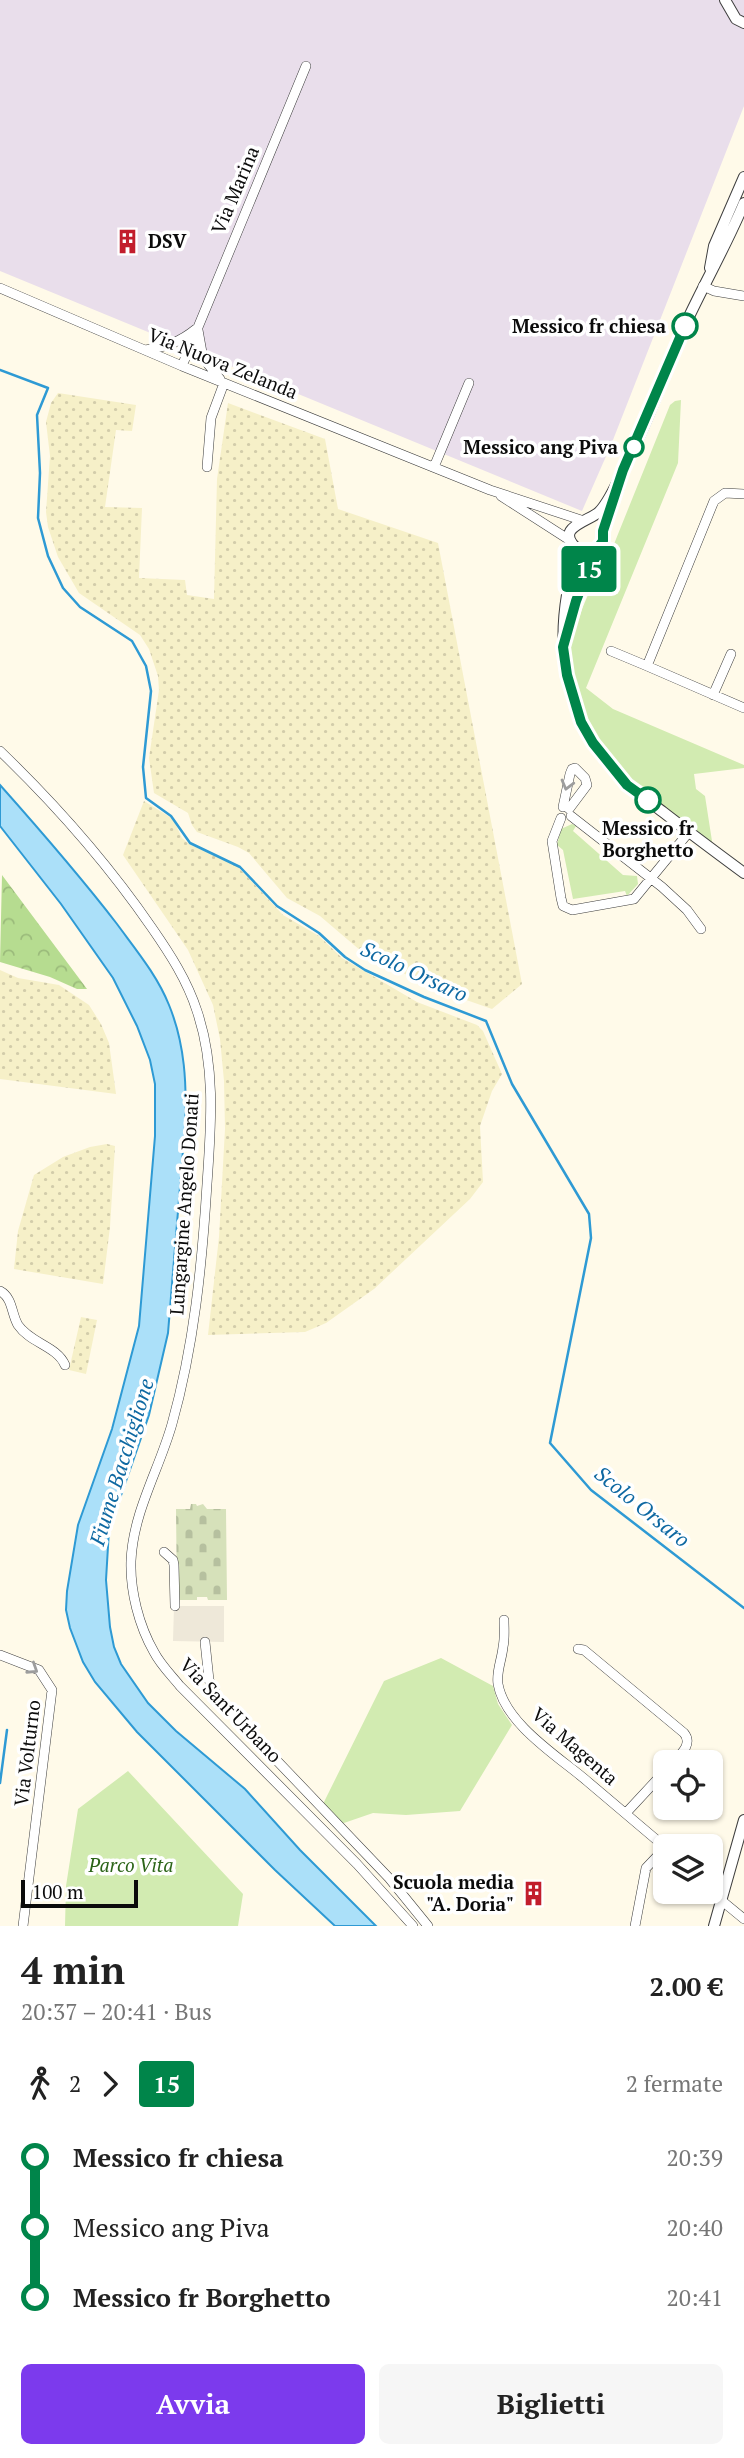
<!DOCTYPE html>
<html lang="it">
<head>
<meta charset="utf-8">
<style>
	body { margin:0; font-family:"PT Serif",serif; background:#f6f6f6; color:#222; height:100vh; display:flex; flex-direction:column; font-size:26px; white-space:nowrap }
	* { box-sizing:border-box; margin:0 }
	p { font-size:23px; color:#767676 }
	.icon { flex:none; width:38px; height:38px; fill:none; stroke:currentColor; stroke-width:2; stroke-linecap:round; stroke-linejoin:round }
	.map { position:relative; height:1926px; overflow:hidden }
	.side { display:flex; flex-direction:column; background:#fff; flex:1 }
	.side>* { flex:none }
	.badge { padding:0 14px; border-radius:5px; font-size:24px; line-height:46px }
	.tools { position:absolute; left:653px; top:1750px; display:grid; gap:14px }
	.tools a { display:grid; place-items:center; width:70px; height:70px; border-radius:10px; background:#fff; box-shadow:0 2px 5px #0004; font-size:35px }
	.scale { position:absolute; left:21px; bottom:18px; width:117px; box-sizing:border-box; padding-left:7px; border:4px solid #0b0b0b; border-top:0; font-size:19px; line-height:24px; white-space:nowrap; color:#0b0b0b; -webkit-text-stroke:5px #fff; paint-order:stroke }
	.map>.badge { position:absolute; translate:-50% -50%; box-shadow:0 0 0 4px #fff }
	.legs { display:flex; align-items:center; gap:10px; height:77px; padding:0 21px; font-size:23px }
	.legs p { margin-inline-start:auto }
	.overview { display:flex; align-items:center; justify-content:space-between; height:119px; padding:0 21px }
	h1 { font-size:38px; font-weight:800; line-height:52px }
	.cta { display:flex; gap:14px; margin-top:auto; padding:14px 21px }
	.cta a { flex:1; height:80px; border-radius:10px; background:#7c3aed; color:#fff; font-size:28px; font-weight:800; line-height:80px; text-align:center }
	.cta a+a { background:#f6f6f6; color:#222 }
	ul { padding:0 21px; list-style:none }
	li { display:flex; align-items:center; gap:24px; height:70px; font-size:26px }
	li i { display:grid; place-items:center; width:10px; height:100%; margin:0 9px; background:currentColor }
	li i::after { content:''; width:18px; height:18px; margin:-9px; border:5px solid; border-radius:50%; background:#fff }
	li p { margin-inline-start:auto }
	li:first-child i { background:linear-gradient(#0000 50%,currentColor 0) }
	li:last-child i { background:linear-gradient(currentColor 50%,#0000 0) }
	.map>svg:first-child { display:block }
	.industrial { fill:#e9deeb }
	.farmland { fill:url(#farmland-dots) }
	.grass { fill:#d2ebb1 }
	.forest { fill:url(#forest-crowns) }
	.cemetery { fill:url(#cemetery-stones) }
	.plaza { fill:#eee8d9 }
	.water { fill:#abe0f9; stroke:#2e9ad4; stroke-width:2 }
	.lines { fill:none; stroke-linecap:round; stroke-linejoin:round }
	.stream { stroke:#2e9ad4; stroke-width:2.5 }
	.minor-casing { stroke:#3e3e3e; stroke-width:10 }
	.tertiary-casing { stroke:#3e3e3e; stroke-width:12 }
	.minor { stroke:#fff; stroke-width:9 }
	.tertiary { stroke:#fff; stroke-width:10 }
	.oneway { stroke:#9d9d9d }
	.line-1-casing { stroke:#fff; stroke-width:16 }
	.line-1 { stroke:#00854a; stroke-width:10 }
	.stop-1-dot { fill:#fff; stroke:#00854a; stroke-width:3.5 }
	.labels { text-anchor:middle; stroke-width:7; stroke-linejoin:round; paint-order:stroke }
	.street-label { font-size:19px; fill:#0b0b0b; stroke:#fff }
	.poi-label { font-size:19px; font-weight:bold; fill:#0b0b0b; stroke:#fff; text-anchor:start }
	.stop-label { font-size:19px; font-weight:bold; fill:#0b0b0b; stroke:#fff; text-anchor:end }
	.park-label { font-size:19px; font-style:italic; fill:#2c6519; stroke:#fff }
	.water-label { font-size:21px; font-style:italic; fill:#0f69a2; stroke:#fff }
</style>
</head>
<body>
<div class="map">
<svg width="744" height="1926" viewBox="0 0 744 1926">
	<defs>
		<pattern id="farmland-dots" width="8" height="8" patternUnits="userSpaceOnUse" patternTransform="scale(1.75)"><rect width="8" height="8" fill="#f6f0c8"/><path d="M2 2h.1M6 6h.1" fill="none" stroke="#d2ccaa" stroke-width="1.8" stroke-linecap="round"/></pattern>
		<pattern id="forest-crowns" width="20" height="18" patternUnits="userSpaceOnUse" patternTransform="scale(1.75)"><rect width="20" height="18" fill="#b6dc90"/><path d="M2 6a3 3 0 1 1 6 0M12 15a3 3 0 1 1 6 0" fill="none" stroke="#9bbb7b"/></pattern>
		<pattern id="cemetery-stones" width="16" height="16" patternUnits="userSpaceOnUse" patternTransform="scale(1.75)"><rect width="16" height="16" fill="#d6e1ba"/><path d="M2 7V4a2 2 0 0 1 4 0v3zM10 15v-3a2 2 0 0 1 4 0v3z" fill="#b6c09f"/></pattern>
	</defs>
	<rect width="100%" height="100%" fill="#fffae9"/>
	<path class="industrial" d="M0,0H744V106L611,445L582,511L0,271Z"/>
	<path class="farmland" d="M58,393L136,405L132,431L116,430L105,507L142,508L139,578L185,580L187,595L214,599L217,479L228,403L325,439L338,509L438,543L522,984L492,1009L432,988L361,951L320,916L287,898L249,853L238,847L197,832L192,825L188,813L154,793L149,758L159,690L158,676L149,649L140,635L79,593L58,557L48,527L46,512L50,456L46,422L51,403Z
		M144,801L173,819L182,838L189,844L237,866L283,915L319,936L342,958L417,1002L477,1025L483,1031L502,1074L492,1091L480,1126L483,1182L470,1199L374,1289L326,1323L305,1332L208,1335L219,1237L225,1129L224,1081L220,1039L213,1005L188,950L123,855Z
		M0,970L18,978L59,985L89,1005L101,1024L109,1043L116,1094L0,1079Z
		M107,1144L115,1146L110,1227L103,1284L14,1269L18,1231L34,1175L63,1157L90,1147Z
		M81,1317L97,1320L86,1374L69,1370Z"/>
	<path class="grass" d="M681,400L678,463L586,688L613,709L744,765V768L694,774L696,789L705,796L714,854L626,786L570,697V646L582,609L593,583L598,579L610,554L670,405L675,401Z
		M572,824L576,826L573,831L623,875L637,876L638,884L627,896L625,891L573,899L563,850L557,845L561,829Z
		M441,1658L493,1686L498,1704L512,1725L460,1811L406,1815L373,1813L341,1824L323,1804L384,1681Z
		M128,1771L243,1894L238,1926H65L66,1886L78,1809Z"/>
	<path class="forest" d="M2,875L87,989H77L50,977L0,962Z"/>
	<path class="cemetery" d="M191,1504H196L197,1506L203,1504L207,1509H226L227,1600H208L207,1597H197V1600H177L176,1509H190Z"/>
	<path class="plaza" d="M174,1606H224V1642L173,1641Z"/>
	<path class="water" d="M0,785C40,830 80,876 117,924C136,950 157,975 169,1005C185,1044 187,1085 185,1126L168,1333L149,1415L109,1530L106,1580L110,1627L114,1647L121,1664L148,1703L176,1731L245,1789L300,1850L376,1926H335L275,1870L137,1732L95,1682L83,1662L70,1628L66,1610L67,1591L78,1525L112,1429L139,1326L155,1136V1084L150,1060L137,1026L113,978L61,904L0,826Z"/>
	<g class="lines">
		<path class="stream" d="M0,370L48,388L37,415L40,473L38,518L48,556L63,588L80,607L132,641L146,666L151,691L143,767L146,798L171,816L190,843L240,867L277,906L319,933L345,957L365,970L424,997L486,1021L512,1084L589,1214L591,1238L550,1443L591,1490L744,1608
			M0,1783L7,1730"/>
		<defs>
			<path id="minor" d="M703,286L714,291L744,296
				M0,288L182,366L490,490L581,520
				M198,330L203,358L220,379
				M145,350C166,347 180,342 196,329
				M182,366L306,66
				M207,467L211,418L224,383
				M434,467L469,383
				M744,494L725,493L714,501L647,666L744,708
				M501,496L571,541
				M611,651L647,666
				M713,695L731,654
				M0,751C56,805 108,864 152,928C170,954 187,980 197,1011C216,1067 211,1126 207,1184C202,1265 194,1346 172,1424C159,1470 133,1512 131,1561C130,1591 139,1626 154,1652C160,1664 171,1675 180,1686L357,1864L413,1926
				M563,807L570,774L572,769L575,768L585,778L587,785L569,809
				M571,816L662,887L687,910L701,929
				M561,818L552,841L561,898L563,906L572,910L634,899L689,832
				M0,1291C13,1298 11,1313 18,1325C30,1343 57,1346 65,1365
				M164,1552L173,1560L174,1565L175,1606
				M504,1620C504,1629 505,1638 503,1647C502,1659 496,1672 498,1684C505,1724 559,1757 587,1781C613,1803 639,1825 665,1847
				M205,1642L209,1680L219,1700L389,1878L428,1926
				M578,1649L584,1650L684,1733C693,1744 681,1754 673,1762
				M0,1655L39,1670L52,1690L23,1926
				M626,1813L665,1771
				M710,1891L744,1919
				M635,1926L646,1868L665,1848"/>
			<path id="tertiary" d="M725,0L736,19L744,23
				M710,268L714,246L744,177
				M578,550C551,634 559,718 625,782C636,793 650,802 663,812C690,833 717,853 744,873
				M595,551H580C550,528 590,521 599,512C609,502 617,483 623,470C648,423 665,372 686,323C705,282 727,244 744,203
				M567,631L595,551L603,542V531L619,487
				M714,1926L744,1820"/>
		</defs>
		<use href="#minor" class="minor-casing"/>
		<use href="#tertiary" class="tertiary-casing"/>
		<use href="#minor" class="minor"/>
		<use href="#tertiary" class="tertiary"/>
	</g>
	<defs><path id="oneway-chevron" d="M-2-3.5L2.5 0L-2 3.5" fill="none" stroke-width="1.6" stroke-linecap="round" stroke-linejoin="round" transform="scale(1.75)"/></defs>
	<g class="oneway">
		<use href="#oneway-chevron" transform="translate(567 785) rotate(105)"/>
		<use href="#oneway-chevron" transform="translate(33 1669) rotate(33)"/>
	</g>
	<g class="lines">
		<defs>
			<path id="line-1" d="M648,800L627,785L593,743L581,722L567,675L563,647L576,601L595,551L603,541V531L623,470L685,326"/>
		</defs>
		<use href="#line-1" class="line-1-casing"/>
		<use href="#line-1" class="line-1"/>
	</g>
	<defs>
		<symbol id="building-bare" viewBox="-9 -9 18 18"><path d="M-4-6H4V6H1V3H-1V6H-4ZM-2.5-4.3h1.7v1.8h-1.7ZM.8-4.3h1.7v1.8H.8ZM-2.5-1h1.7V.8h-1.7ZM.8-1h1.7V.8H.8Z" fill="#c21d2c" stroke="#fff" stroke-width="2.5" paint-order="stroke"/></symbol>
	</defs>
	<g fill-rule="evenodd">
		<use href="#building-bare" x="110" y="224" width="35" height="35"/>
		<use href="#building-bare" x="516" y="1876" width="35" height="35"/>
	</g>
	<g class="stop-1-dot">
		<circle cx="685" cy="326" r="12"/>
		<circle cx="634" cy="447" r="9"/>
		<circle cx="648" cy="800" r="12"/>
	</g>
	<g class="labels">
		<g class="street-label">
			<text transform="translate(235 190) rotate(-67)" y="7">Via Marina</text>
			<text transform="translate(223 363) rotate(22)" y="7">Via Nuova Zelanda</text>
			<text transform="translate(184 1204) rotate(-86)" y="7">Lungargine Angelo Donati</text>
			<text transform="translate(231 1710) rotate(46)" y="7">Via Sant'Urbano</text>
			<text transform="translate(575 1746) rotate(41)" y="7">Via Magenta</text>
			<text transform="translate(27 1753) rotate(-83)" y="7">Via Volturno</text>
		</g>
		<g class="poi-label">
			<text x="148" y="248">DSV</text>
			<text x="514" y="1889" text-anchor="end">Scuola media<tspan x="514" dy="22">"A. Doria"</tspan></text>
		</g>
		<g class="stop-label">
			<text x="666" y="333">Messico fr chiesa</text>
			<text x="618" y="454">Messico ang Piva</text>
			<text x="648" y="835" text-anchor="middle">Messico fr<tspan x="648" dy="22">Borghetto</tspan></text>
		</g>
		<g class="park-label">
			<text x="131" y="1872">Parco Vita</text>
		</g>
		<g class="water-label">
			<text transform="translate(414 972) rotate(25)" y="7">Scolo Orsaro</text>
			<text transform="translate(122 1462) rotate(-73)" y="7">Fiume Bacchiglione</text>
			<text transform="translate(642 1507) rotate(39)" y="7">Scolo Orsaro</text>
		</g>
	</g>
</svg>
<div class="tools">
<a><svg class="icon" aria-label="locate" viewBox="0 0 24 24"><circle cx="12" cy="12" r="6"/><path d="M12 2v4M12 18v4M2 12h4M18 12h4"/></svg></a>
<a><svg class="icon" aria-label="layers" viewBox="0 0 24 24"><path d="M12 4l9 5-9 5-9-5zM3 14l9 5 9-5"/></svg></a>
</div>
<div class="scale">100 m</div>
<b class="badge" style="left:589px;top:569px;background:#00854a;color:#fff">15</b>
</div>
<section class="side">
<div class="overview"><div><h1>4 min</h1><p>20:37 – 20:41 · Bus</p></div><b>2.00 €</b></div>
<div class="legs"><svg class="icon" aria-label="walk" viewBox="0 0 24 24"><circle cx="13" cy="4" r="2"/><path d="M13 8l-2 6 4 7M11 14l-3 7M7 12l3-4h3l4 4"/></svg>2<svg class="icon" aria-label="forward" viewBox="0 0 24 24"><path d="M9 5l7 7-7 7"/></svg><b class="badge" style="background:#00854a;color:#fff">15</b><p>2 fermate</p></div>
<ul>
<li><i style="color:#00854a"></i><b>Messico fr chiesa</b><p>20:39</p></li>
<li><i style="color:#00854a"></i><span>Messico ang Piva</span><p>20:40</p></li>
<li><i style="color:#00854a"></i><b>Messico fr Borghetto</b><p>20:41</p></li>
</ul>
<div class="cta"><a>Avvia</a><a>Biglietti</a></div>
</section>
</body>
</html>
